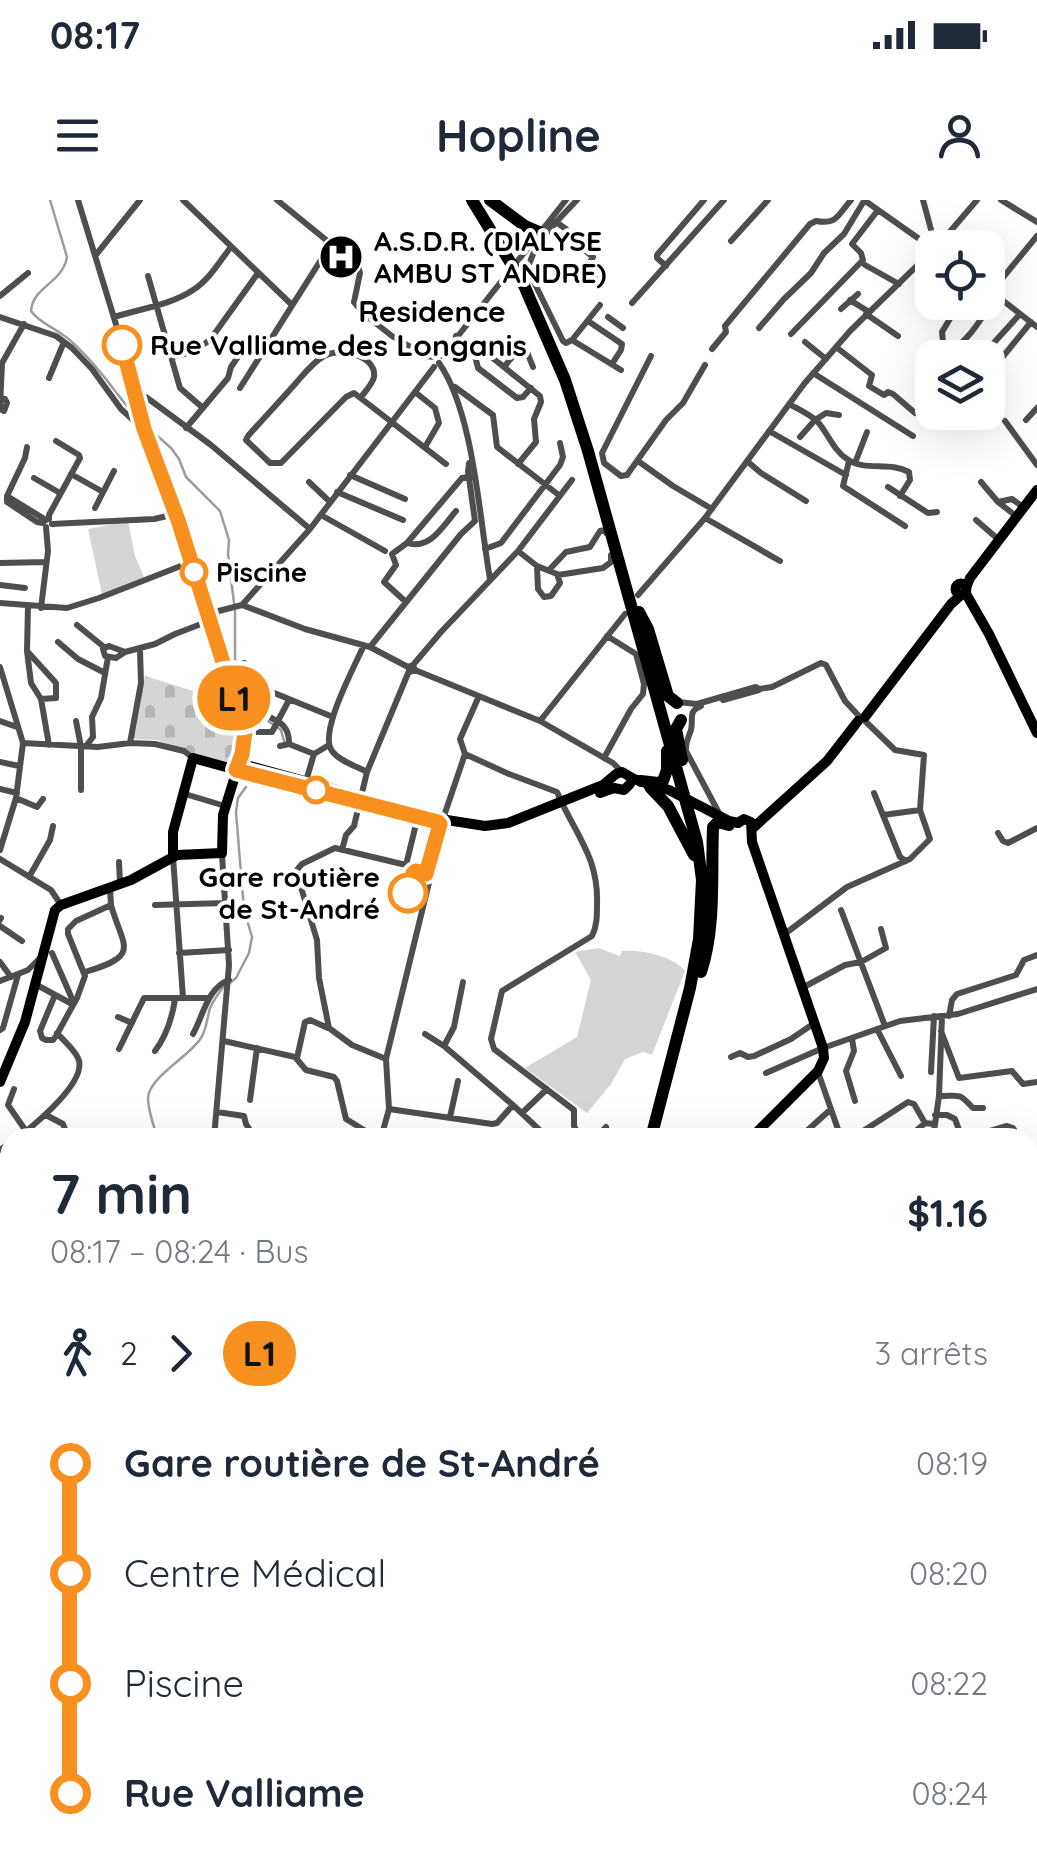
<!DOCTYPE html>
<html lang="fr">
<head>
<meta charset="utf-8">
<style>
	body { margin:0; font-family:Quicksand,sans-serif; background:#f6f6f7; color:#1f2937; height:100vh; display:flex; flex-direction:column; font-size:38px; white-space:nowrap }
	* { box-sizing:border-box; margin:0 }
	p { font-size:32px; color:#747a83 }
	.icon { flex:none; width:55px; height:55px; fill:none; stroke:currentColor; stroke-width:2; stroke-linecap:round; stroke-linejoin:round }
	.map { position:relative; flex:1; overflow:hidden }
	.details { position:absolute; left:0px; top:928px; width:1038px; height:742px; display:flex; flex-direction:column; background:#fff; border-radius:30px 30px 0 0; box-shadow:0 10px 40px #0002 }
	.details>* { flex:none }
	.badge { padding:0 20px; border-radius:32px; font-size:35px; line-height:65px }
	.fabs { position:absolute; left:915px; top:30px; display:grid; gap:20px }
	.fabs a { display:grid; place-items:center; width:90px; height:90px; border-radius:20px; background:#fff; box-shadow:0 10px 40px #0002; font-size:50px }
	.map>.badge { position:absolute; translate:-50% -50%; box-shadow:0 0 0 5px #fff }
	.legs { display:flex; align-items:center; gap:15px; height:110px; padding:0 50px; font-size:32px }
	.legs p { margin-inline-start:auto }
	.headline { display:flex; align-items:center; justify-content:space-between; height:170px; padding:0 50px }
	h1 { font-size:55px; font-weight:700; line-height:75px }
	ul { padding:0 50px; list-style:none }
	li { display:flex; align-items:center; gap:35px; height:110px; font-size:38px }
	li i { display:grid; place-items:center; width:15px; height:100%; margin:0 12px; background:currentColor }
	li i::after { content:''; width:25px; height:25px; margin:-12px; border:8px solid; border-radius:50%; background:#fff }
	li p { margin-inline-start:auto }
	li:first-child i { background:linear-gradient(#0000 50%,currentColor 0) }
	li:last-child i { background:linear-gradient(currentColor 50%,#0000 0) }
	.status { display:flex; justify-content:space-between; align-items:center; height:70px; padding:0 50px; background:#fff; direction:ltr }
	.status svg { height:28px; fill:currentColor }
	header { display:flex; justify-content:space-between; align-items:center; height:130px; padding:0 50px; background:#fff; font-size:45px; font-weight:700 }
	.map>svg:first-child { display:block }
	.cemetery { fill:url(#cemetery-stones) }
	.pitch { fill:#d5d5d5 }
	.lines { fill:none; stroke-linecap:round; stroke-linejoin:round }
	.stream { stroke:#9c9c9c; stroke-width:2.5 }
	.minor { stroke:#4e4e4e; stroke-width:6 }
	.major { stroke:#000; stroke-width:10 }
	.highway { stroke:#000; stroke-width:12 }
	.line-1-casing { stroke:#fff; stroke-width:22 }
	.line-1 { stroke:#f7901e; stroke-width:15 }
	.stop-1-dot { fill:#fff; stroke:#f7901e; stroke-width:5 }
	.labels { text-anchor:middle; stroke-width:8; stroke-linejoin:round; paint-order:stroke }
	.poi-label { font-size:28px; font-weight:bold; fill:#000; stroke:#fff; text-anchor:start }
	.stop-label { font-size:28px; font-weight:bold; fill:#000; stroke:#fff; text-anchor:start }
	.neighbourhood-label { font-size:30px; font-weight:bold; fill:#000; stroke:#fff }
</style>
</head>
<body>
<div class="status"><b>08:17</b><svg viewBox="0 0 49 12"><path d="M0 12V9h3v3zM5 12V6h3v6zM10 12V3h3v9zM15 12V0h3v12zM26 1h20v11H26zM47 4h2v5h-2z"/></svg></div>
<header><svg class="icon" aria-label="menu" viewBox="0 0 24 24"><path d="M4 6h16M4 12h16M4 18h16"/></svg>Hopline<svg class="icon" aria-label="person" viewBox="0 0 24 24"><circle cx="12" cy="8" r="4"/><path d="M4 21q1-7 8-7t8 7"/></svg></header>
<div class="map">
<svg width="1037" height="1669" viewBox="0 0 1037 1669">
	<defs>
		<pattern id="cemetery-stones" width="16" height="16" patternUnits="userSpaceOnUse" patternTransform="scale(2.5)"><rect width="16" height="16" fill="#d5d5d5"/><path d="M2 7V4a2 2 0 0 1 4 0v3zM10 15v-3a2 2 0 0 1 4 0v3z" fill="#b5b5b5"/></pattern>
	</defs>
	<rect width="100%" height="100%" fill="#fff"/>
	<path class="cemetery" d="M145,476L203,494L226,487L241,539L238,541L239,550L235,564L193,555L186,550L156,540L133,539Z"/>
	<path class="pitch" d="M128,321L135,356L144,377L102,394L88,329Z
		M598,748L620,756L622,751C640,749 674,756 685,771L652,855L643,852L625,859L611,884L587,913L525,868L577,837L591,780L575,752Z"/>
	<g class="lines">
		<path class="stream" d="M50,0L67,57C62,84 33,86 31,111C40,123 51,126 63,135C70,139 76,146 81,151C103,172 118,197 138,219
			M144,224L171,248L179,259L186,277L220,311L229,340L228,354L234,403
			M235,411V459L244,492
			M255,512L281,530L284,541
			M230,783L236,778L249,753L252,737L244,710L236,612L238,598L246,587
			M157,938C154,925 148,911 148,898C149,877 189,857 201,838C207,828 207,818 210,808C213,801 219,793 223,787
			M0,1089L10,1081"/>
		<path class="minor" d="M78,0L129,167L144,229L178,321L245,532L239,562
			M183,0L292,105
			M277,0L358,66L360,73L354,102L364,114L392,136L426,156L434,157L443,153
			M577,0C561,17 527,49 529,72L563,141L566,143L572,140L600,105
			M864,0L932,48
			M923,0L933,37L928,45
			M1001,0L1037,22
			M556,22L566,29L573,41L593,57L586,69L600,83
			M731,41L768,0
			M936,48L977,0
			M95,56L140,0
			M865,65L899,84
			M666,66L657,58V55L704,0
			M148,76L180,188L203,208
			M988,89L1037,127
			M991,92L1037,36
			M0,96L28,73
			M850,100L869,112
			M960,102L942,132L944,152L946,154C968,143 983,116 996,96
			M632,103L724,0
			M841,109L858,94
			M866,114L898,136
			M0,117L56,136L72,148L92,169L121,209L143,229
			M114,117C139,109 171,105 193,90C209,80 219,62 231,47
			M608,117L623,128
			M588,121L622,144L621,150L612,164
			M759,128L784,99L811,73L824,53L844,34L864,1
			M791,134L863,60L861,53L852,44L878,10
			M456,136L469,147L484,151L540,196L541,202L534,219L536,242L518,264
			M572,140L621,170
			M805,142L826,159
			M836,147L872,175L869,186L884,195L888,192L893,194L915,213
			M473,148L478,168L517,198L523,197L531,188
			M712,149L726,132L725,126L810,24L816,21C837,25 838,15 851,0
			M442,156L566,0
			M651,156L602,253L604,263L621,276L627,275L666,220L683,203L705,165
			M172,157L192,152L210,140L258,73
			M980,158L1020,114
			M439,163C474,213 479,317 490,379
			M504,167L522,145L525,147L533,167
			M813,173L913,236
			M988,175L1031,122
			M49,178L64,142
			M455,187L493,215L497,247L560,296
			M240,188L331,44
			M415,192L435,208L439,223L425,247
			M136,193L146,197L211,245L310,329
			M361,197C365,192 373,183 374,177C377,155 339,147 324,156C313,162 304,174 296,183C280,201 264,218 248,236L246,240L270,263H281L346,197L354,193L446,264
			M789,204C798,209 809,214 817,221C828,233 833,250 847,259C865,272 889,261 909,272L910,280L900,296
			M0,207L2,163L24,124
			M0,209L4,211L7,203L5,199L1,198
			M1026,220L1037,208
			M1005,221L1037,265
			M186,228L228,178L231,167L250,139
			M769,231L846,275
			M800,237L815,220L826,213L839,215
			M638,261L673,286L712,309
			M747,261L761,273L806,301
			M849,261L843,286L905,326
			M469,263L468,271L475,321
			M855,263L867,232
			M71,274L103,292
			M350,275L405,299
			M34,278L60,293
			M309,282L330,302
			M981,282L998,302L1016,316
			M888,287L928,313L937,312
			M337,292L403,320
			M7,296L25,258L27,247
			M7,296V302L37,322L43,323
			M7,296L46,320
			M998,302L1012,299L1023,307
			M95,308L114,271
			M321,315L385,351
			M705,318L780,361
			M49,319V315L80,258L79,255L56,241
			M976,320L999,340
			M52,324L154,319L176,314
			M407,343C430,350 442,327 456,311
			M485,349L501,343L560,265L563,257L560,243
			M518,351L537,366L557,374L560,383L551,396L544,397L538,389L537,366
			M0,363L46,362
			M549,370L566,352L590,347L600,331L605,330L606,333
			M558,375L603,368L611,362V355
			M0,385L25,388
			M638,395L705,318L804,184L850,131L932,51
			M406,402L384,382L396,365L392,354L407,343L462,278L474,276
			M0,403L67,408L99,398L191,362
			M242,405L310,329L434,167
			M28,406L27,451L31,483L41,499L49,545
			M41,408L48,351L46,327
			M207,414L242,405L305,429L370,447L408,467
			M77,425L104,447
			M58,442L78,459L105,473
			M364,445C355,466 318,533 332,551C339,561 356,566 367,572
			M370,447L461,334L475,321
			M27,451L56,483V498L41,499
			M125,452L109,446L103,449L105,456L116,458L125,452L155,444L175,434L209,421
			M244,463C245,477 244,492 252,504C265,522 290,516 289,544
			M413,465L408,467L410,472L415,470L413,465L441,432L518,351L572,280
			M0,467L23,543L16,598L0,650
			M415,470L540,521L613,563L621,571
			M245,481L333,517
			M479,496L460,539L465,554L509,574L557,592C574,633 599,656 597,705C597,716 597,726 592,736L502,791L491,839L494,849L574,910V926L580,938
			M723,500L759,490
			M678,502L697,504L756,487L759,489L772,487L821,463L826,465L845,501L858,515
			M701,506C687,512 694,518 691,530C688,539 685,542 686,551L719,613
			M0,521L17,527
			M76,521L81,547V590
			M540,521L625,414
			M245,532H272L289,500
			M23,543L98,547L130,543L155,544L184,551L193,558
			M130,543L141,483L140,450
			M86,546L93,537L92,517L101,498L108,457
			M280,546L289,544L314,554
			M604,558L631,509L643,494L644,484L636,454L607,436
			M0,562L19,566
			M306,581L314,554L329,545
			M0,589L17,593
			M874,593L900,657L906,661
			M185,594L225,606
			M16,598L37,607L43,599
			M883,615L920,610
			M444,616L465,554
			M998,633L1003,641L1008,643L1037,628
			M342,650L346,635L354,626L367,572L409,471
			M173,657L183,798
			M0,659L51,690L61,705
			M119,662L120,684
			M29,677L50,640L53,626
			M155,705L226,703
			M841,710L885,826
			M0,720L1,718
			M0,726L22,741
			M782,733H786L847,687L910,659L930,639L920,610L924,555L895,550L864,520
			M52,753L73,801
			M179,753L229,750
			M0,762L11,777
			M85,772C142,755 123,748 111,705
			M0,781L28,770L41,757
			M463,782L454,827L444,846L513,905
			M35,784L72,804
			M802,788L845,765L861,762L886,748L881,729
			M55,795L40,831L42,838L46,840H53L56,836L77,798L85,776L68,734V729L76,721L111,705L110,689
			M949,816L952,800L957,794L1016,775L1024,760L1037,755
			M118,817L132,823
			M877,829L901,876
			M0,830L3,828L18,775
			M941,831L959,878L1012,871L1023,884L1037,882
			M193,834C203,816 208,787 229,780
			M425,834L444,846
			M852,839L854,851L846,871L855,901
			M224,841L295,857L306,870L334,877L337,881L346,919L377,938
			M119,849L144,798H208
			M155,851C167,835 172,819 175,799
			M731,857L740,853L748,857L754,856L791,839L813,824
			M297,858L305,822L310,820L328,828
			M386,859L352,845L329,828L319,778L317,740L296,671L302,664L335,648L406,665L418,616
			M818,872L841,938
			M931,872L934,816
			M766,873L823,848L900,821L958,814L1037,789
			M14,889L8,905L26,931
			M939,896C961,896 958,892 973,908H983
			M250,900L257,848
			M389,909L492,924L497,923L513,905L548,938
			M217,912L244,916L246,924L255,938
			M522,913L547,889
			M46,915L63,924L65,929L62,935
			M935,915H947L955,919L962,938
			M450,917L458,881
			M18,938C34,925 89,881 78,858C74,849 63,840 57,833
			M214,938L229,765L222,654
			M381,938L389,909L386,859L443,625
			M595,938L606,927
			M799,938L831,909
			M856,938L857,935L908,902L914,904L925,923L934,924
			M908,938L925,923
			M933,938L939,896L942,816
			M990,938V931L1007,926L1013,928L1019,938
			M0,950L10,943
			M1028,954L1033,965
			M0,973L10,975
			M0,1498L10,1495
			M1028,1511L1037,1509
			M1028,1533L1037,1537
			M272,1660L273,1669
			M306,1669L307,1667"/>
		<path class="major" d="M955.5 389a5.5 5.5 0 1 1 11 0a5.5 5.5 0 1 1-11 0Z
			M966,388L970,378L1037,290
			M965,392L989,434L1037,533
			M865,517L951,404L961,395
			M600,593L614,588L624,590L630,584
			M447,620L485,626L508,623L603,585L616,574L622,572L634,579L669,590L729,621L738,623L744,619L751,622L752,642L823,848L824,858L818,871L751,938
			M753,628L827,561L858,521
			M173,656V632L193,558L240,571
			M0,882L25,822L55,710L61,705L131,680L177,655L222,653L223,615L239,563L439,618
			M0,1576L10,1573"/>
		<path class="highway" d="M472,0L523,83L565,180L588,251L697,642L702,680L699,739L690,788L651,938
			M490,0L525,26L539,32
			M639,412L648,429L668,496L677,503
			M681,520L676,529L682,560
			M641,581L658,583L663,581L667,570V551
			M650,587L668,606L694,655
			M701,772C716,726 711,676 713,627L718,622L729,625
			M629,1660L630,1669"/>
	</g>
	<g class="lines">
		<defs>
			<path id="line-1" d="M122,145L144,229L178,320L245,532L242,554L236,570L438,622L440,624L426,674L416,671L413,673L408,693"/>
		</defs>
		<use href="#line-1" class="line-1-casing"/>
		<use href="#line-1" class="line-1"/>
	</g>
	<defs>
		<symbol id="hospital-disc" viewBox="-11 -11 22 22"><circle r="9.5" fill="#000" stroke="#fff"/><path d="M-5-5h3v3.5h4V-5h3V5h-3V1.5h-4V5h-3Z" fill="#fff"/></symbol>
	</defs>
	<g fill-rule="evenodd">
		<use href="#hospital-disc" x="316" y="32" width="50" height="50"/>
	</g>
	<g class="stop-1-dot">
		<circle cx="122" cy="145" r="18"/>
		<circle cx="194" cy="372" r="12"/>
		<circle cx="316" cy="590" r="12"/>
		<circle cx="408" cy="693" r="18"/>
	</g>
	<g class="labels">
		<g class="poi-label">
			<text x="374" y="51">A.S.D.R. (DIALYSE<tspan x="374" dy="32">AMBU ST ANDRE)</tspan></text>
		</g>
		<g class="stop-label">
			<text x="150" y="155">Rue Valliame</text>
			<text x="216" y="382">Piscine</text>
			<text x="380" y="687" text-anchor="end">Gare routière<tspan x="380" dy="32">de St-André</tspan></text>
		</g>
		<g class="neighbourhood-label">
			<text x="432" y="122">Residence<tspan x="432" dy="34">des Longanis</tspan></text>
		</g>
	</g>
</svg>
<div class="fabs">
<a><svg class="icon" aria-label="locate" viewBox="0 0 24 24"><circle cx="12" cy="12" r="6"/><path d="M12 2v4M12 18v4M2 12h4M18 12h4"/></svg></a>
<a><svg class="icon" aria-label="layers" viewBox="0 0 24 24"><path d="M12 4l9 5-9 5-9-5zM3 14l9 5 9-5"/></svg></a>
</div>
<b class="badge" style="left:234px;top:498px;background:#f7901e;color:#111">L1</b>
<section class="details">
<div class="headline"><div><h1>7 min</h1><p>08:17 – 08:24 · Bus</p></div><b>$1.16</b></div>
<div class="legs"><svg class="icon" aria-label="walk" viewBox="0 0 24 24"><circle cx="13" cy="4" r="2"/><path d="M13 8l-2 6 4 7M11 14l-3 7M7 12l3-4h3l4 4"/></svg>2<svg class="icon" aria-label="forward" viewBox="0 0 24 24"><path d="M9 5l7 7-7 7"/></svg><b class="badge" style="background:#f7901e;color:#111">L1</b><p>3 arrêts</p></div>
<ul>
<li><i style="color:#f7901e"></i><b>Gare routière de St-André</b><p>08:19</p></li>
<li><i style="color:#f7901e"></i><span>Centre Médical</span><p>08:20</p></li>
<li><i style="color:#f7901e"></i><span>Piscine</span><p>08:22</p></li>
<li><i style="color:#f7901e"></i><b>Rue Valliame</b><p>08:24</p></li>
</ul>
</section>
</div>
</body>
</html>
